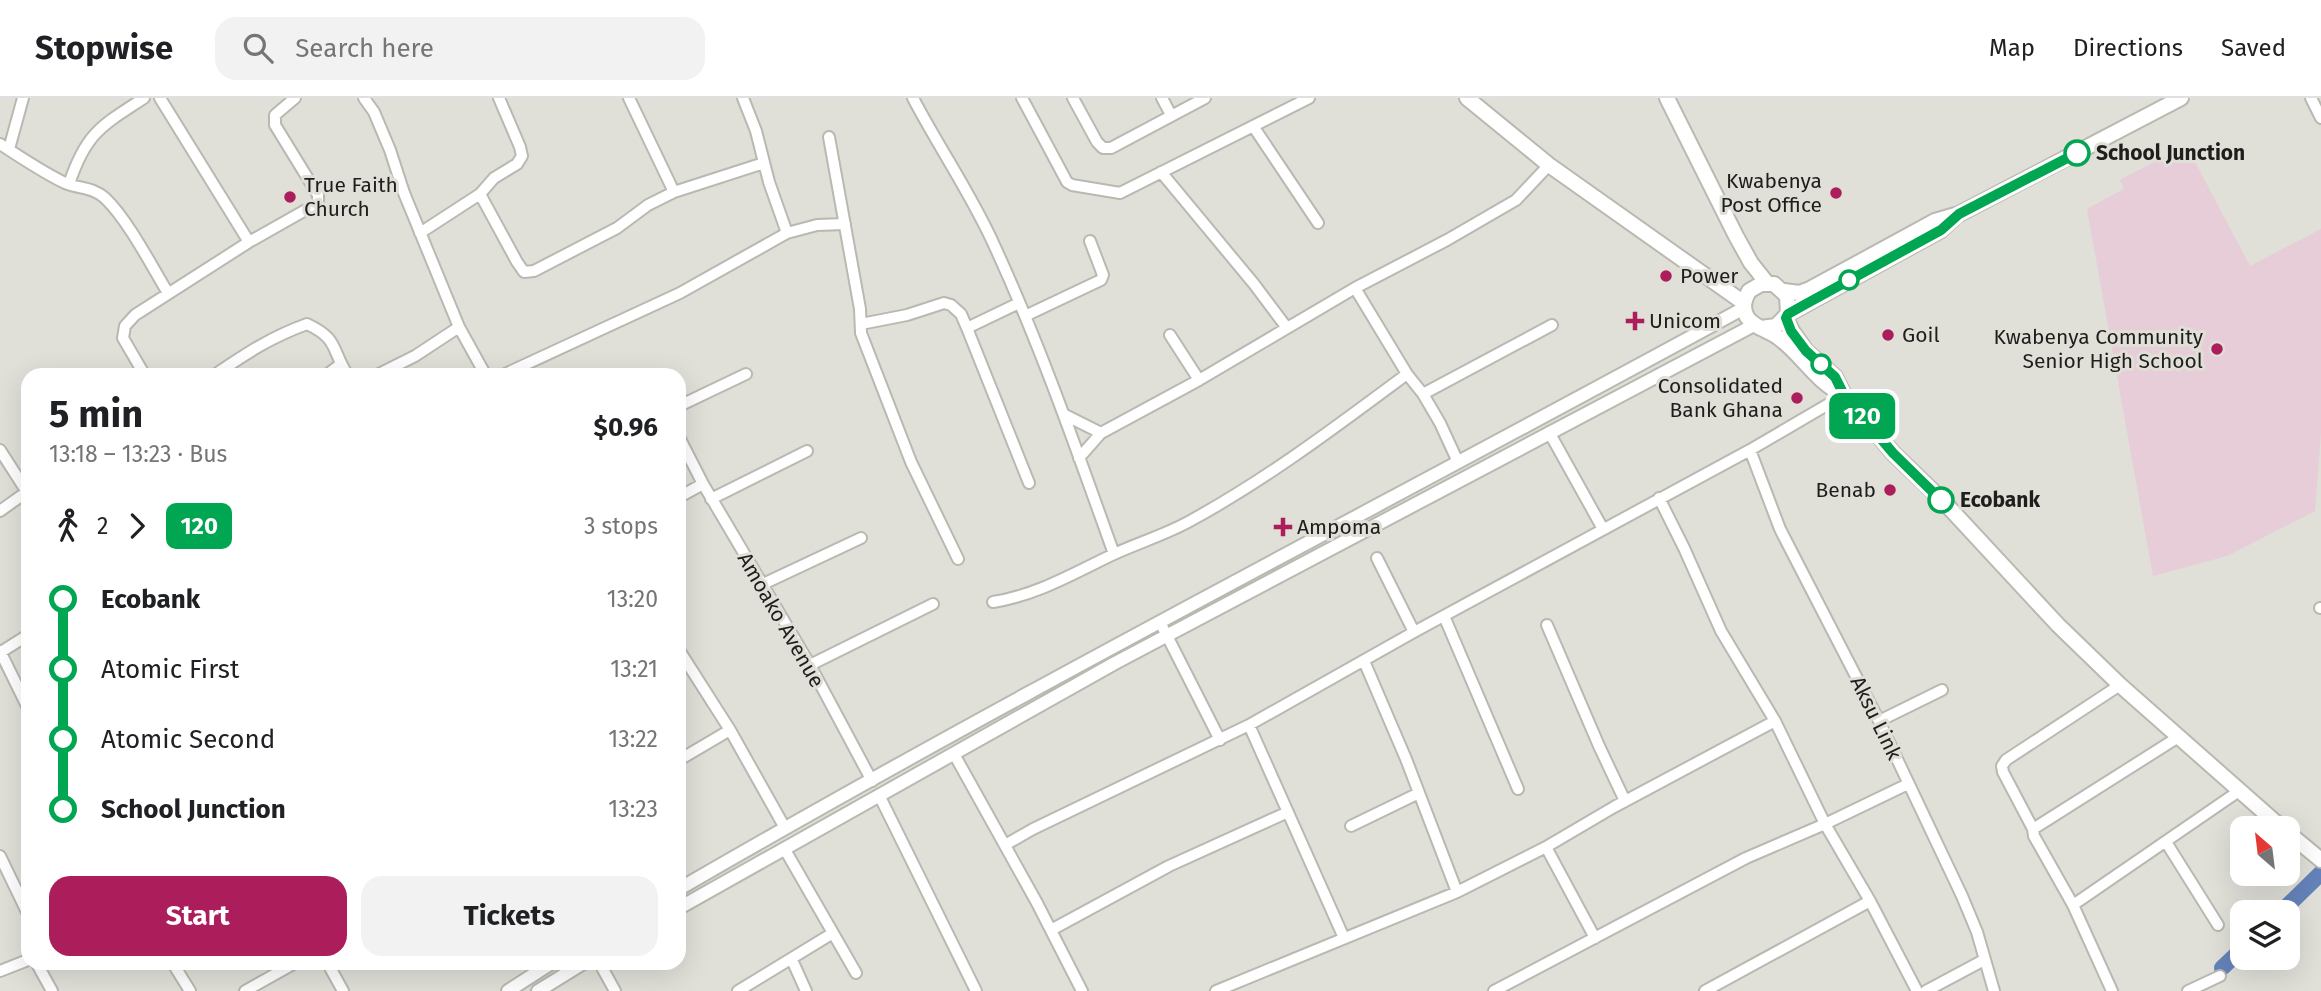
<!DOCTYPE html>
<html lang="en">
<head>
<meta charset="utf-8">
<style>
	body { margin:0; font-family:"Fira Sans",sans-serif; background:#f2f2f2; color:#202124; height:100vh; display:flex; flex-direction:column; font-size:26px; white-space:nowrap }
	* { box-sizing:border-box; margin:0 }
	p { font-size:23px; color:#757577 }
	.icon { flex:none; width:38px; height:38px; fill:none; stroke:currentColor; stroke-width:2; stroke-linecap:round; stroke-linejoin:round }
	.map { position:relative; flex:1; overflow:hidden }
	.details { position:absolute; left:21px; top:270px; width:665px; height:602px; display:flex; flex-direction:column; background:#fff; border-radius:21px; box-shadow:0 7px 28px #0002 }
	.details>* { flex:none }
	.badge { padding:0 14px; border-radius:10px; font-size:24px; line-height:46px }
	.needle { width:46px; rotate:332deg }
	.tools { position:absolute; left:2230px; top:718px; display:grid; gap:14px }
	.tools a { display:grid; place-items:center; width:70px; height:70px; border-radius:14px; background:#fff; box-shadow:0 7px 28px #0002; font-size:35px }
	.map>.badge { position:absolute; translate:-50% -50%; box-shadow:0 0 0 4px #fff }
	.legs { display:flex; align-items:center; gap:10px; height:77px; padding:0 28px; font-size:23px }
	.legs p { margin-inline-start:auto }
	.summary { display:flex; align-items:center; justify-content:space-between; height:119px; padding:0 28px }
	h1 { font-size:38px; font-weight:700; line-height:52px }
	.button { display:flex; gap:14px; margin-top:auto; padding:14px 28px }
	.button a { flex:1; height:80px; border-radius:21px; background:#ac1e5b; color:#fff; font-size:28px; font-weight:700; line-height:80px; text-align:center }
	.button a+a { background:#f2f2f2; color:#202124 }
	ul { padding:0 28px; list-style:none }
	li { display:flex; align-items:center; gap:24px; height:70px; font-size:26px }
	li i { display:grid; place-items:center; width:10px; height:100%; margin:0 9px; background:currentColor }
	li i::after { content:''; width:18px; height:18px; margin:-9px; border:5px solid; border-radius:50%; background:#fff }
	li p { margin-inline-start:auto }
	li:first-child i { background:linear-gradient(#0000 50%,currentColor 0) }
	li:last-child i { background:linear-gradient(currentColor 50%,#0000 0) }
	header { display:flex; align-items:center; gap:42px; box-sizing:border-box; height:98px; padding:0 35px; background:#fff; border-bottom:2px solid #e0e0e0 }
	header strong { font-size:33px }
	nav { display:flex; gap:38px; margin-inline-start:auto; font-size:24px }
	.search { width:490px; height:63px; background:#f2f2f2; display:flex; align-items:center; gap:18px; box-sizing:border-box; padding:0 24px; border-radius:21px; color:#757577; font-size:26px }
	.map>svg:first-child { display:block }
	.education { fill:#e6cdd7 }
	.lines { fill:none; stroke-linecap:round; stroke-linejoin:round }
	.river { stroke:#6483ba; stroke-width:16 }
	.minor-casing { stroke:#b9b8b1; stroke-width:14 }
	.tertiary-casing { stroke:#b9b8b1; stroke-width:16 }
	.secondary-casing { stroke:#b9b8b1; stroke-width:18 }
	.minor { stroke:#fff; stroke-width:10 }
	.tertiary { stroke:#fff; stroke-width:12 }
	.secondary { stroke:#fff; stroke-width:14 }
	.line-1-casing { stroke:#fff; stroke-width:16 }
	.line-1 { stroke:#00a651; stroke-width:10 }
	.stop-1-dot { fill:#fff; stroke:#00a651; stroke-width:3.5 }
	.poi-dot { fill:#ac1e5b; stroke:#e0dfd8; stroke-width:2.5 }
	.labels { text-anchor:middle; stroke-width:6; stroke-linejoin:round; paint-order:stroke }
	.stop-label { font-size:21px; font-weight:bold; fill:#1f1e1c; stroke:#e0dfd8; text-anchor:start }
	.poi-label { font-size:21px; fill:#1f1e1c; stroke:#e0dfd8; text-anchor:start }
	.street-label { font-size:21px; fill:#1f1e1c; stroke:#e0dfd8 }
</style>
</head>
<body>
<header>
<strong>Stopwise</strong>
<div class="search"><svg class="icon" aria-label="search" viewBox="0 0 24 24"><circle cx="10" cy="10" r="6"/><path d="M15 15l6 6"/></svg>Search here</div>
<nav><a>Map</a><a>Directions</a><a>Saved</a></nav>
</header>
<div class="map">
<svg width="2321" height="893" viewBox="0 0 2321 893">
	<rect width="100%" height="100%" fill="#e0dfd8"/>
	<path class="education" d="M2186,47L2250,168L2321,131V333L2315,413L2227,458L2153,478L2087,111L2124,91L2120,82Z"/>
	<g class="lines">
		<path class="river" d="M2281,814L2321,775
			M2222,870L2242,851"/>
		<defs>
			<path id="minor" d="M160,0L249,144
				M364,0L374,14L390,52L404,95L459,229L485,276
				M629,0L674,94
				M743,0L756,33L769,84L787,135
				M913,0C939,50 972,97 995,149C1041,249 1077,353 1114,456
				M1022,0L1067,84L1072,87L1120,95L1309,0
				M1073,0L1097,44L1103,50H1111L1205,0
				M1162,0L1171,17
				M2311,0L2321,20
				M1253,28L1318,125
				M829,39L860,211L861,235L911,364L958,461
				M0,46C22,60 42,74 65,85C79,91 93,89 105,100C128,122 151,167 168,195
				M9,51L23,0
				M1161,74L1254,186L1287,230
				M69,86C86,35 101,28 144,0
				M480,96L517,164L524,174L534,173L617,130L648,107L674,94L764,65
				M420,135L480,96L494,80L517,66L522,58L520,49L499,0
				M1355,190L1407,276L1423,296L1440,325L1458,364
				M1025,218L1101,182L1103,177L1090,143
				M861,226L907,217L944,205L951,207L961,216L967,230L1029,385
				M967,230L1019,205
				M1170,237L1199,282
				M144,276L123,240L125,228L135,217L249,144L318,105V97L275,27V17L295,0
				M216,276C247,255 271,239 307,226C339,241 331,251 347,276
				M328,276L341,266
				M379,276L415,258L459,229
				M505,276L680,195L787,135L817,127L845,126
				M1423,296L1552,227
				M679,308L746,276
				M1065,317L1101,335L1199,282L1355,190L1447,142L1516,102L1549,67
				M1549,334L1603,431
				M679,339L703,386
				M0,352L27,394
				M1750,352L1780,431L1879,623L1962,798L1977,834L1994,893
				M1079,360L1101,335
				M679,399L703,386L810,567L872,683
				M1659,400L1684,450L1721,533L1775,623L1825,726L1870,803L1917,893
				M711,401L807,353
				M0,413L28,393
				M1377,460L1414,534
				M761,487L861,440
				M993,504C1037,497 1072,476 1112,457C1137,445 1165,437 1190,423C1267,381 1337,328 1407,276
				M2320,510H2321
				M1444,518L1518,691
				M1160,524L1220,642
				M1547,527L1599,648L1625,703
				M679,552L730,632L785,730
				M0,553L28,610
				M1,554L28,537
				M1364,563L1406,661L1457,794
				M810,567L933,506
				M1879,623L1942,592
				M1249,627L1344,840
				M954,656L1037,805L1082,893
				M679,662L730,632
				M879,697L976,893
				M1351,728L1419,695
				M2033,731L2003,674L2002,668L2006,662L2120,587
				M2166,744L2218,827
				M1005,747L1033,731L1249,627L1414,534L1750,352L1844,297
				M1546,749L1595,840
				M784,750L856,875
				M0,758L28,816
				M2073,807L2034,738L2033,731L2180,638
				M1051,832L1169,768L1288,714
				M792,862L806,893
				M36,864L52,893
				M172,864L190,893
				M327,864L343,893
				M599,864L615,893
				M0,873L28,862
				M245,893L297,864
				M738,893L833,835
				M1216,893L1457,794L1546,749L1614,709L1775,623
				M1494,893L1746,760L1825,726L1908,686
				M1705,893L1870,803
				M1926,893L1984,862
				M2112,893L2073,807L2239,693
				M2188,893L2220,878"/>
			<path id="tertiary" d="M679,791C1029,588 1389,404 1744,210
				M679,810L1115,565L1754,227
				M508,893L553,864
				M538,893L585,864"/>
			<path id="secondary" d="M1467,0L1549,67L1744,205
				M1667,0L1736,138L1751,165L1767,185
				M1784,193L1799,195L1810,191L1935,123L1959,116L2181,0
				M1788,216L1941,132L1955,119
				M1786,220L1792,233L1806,253L1835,279L1844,297L1893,355L1943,403L2058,527L2120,587L2282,730
				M1761,230L1776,228L1788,216L1787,198L1774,186H1761L1749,193C1744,202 1742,210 1747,219C1754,230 1769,232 1779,240C1802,257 1817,285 1844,297
				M2287,734L2321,762"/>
		</defs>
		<use href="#minor" class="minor-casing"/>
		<use href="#tertiary" class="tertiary-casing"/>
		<use href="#secondary" class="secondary-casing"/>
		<use href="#minor" class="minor"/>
		<use href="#tertiary" class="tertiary"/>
		<use href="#secondary" class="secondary"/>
	</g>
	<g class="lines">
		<defs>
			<path id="line-1" d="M1941,402L1893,355L1844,297L1835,279L1806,253L1791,233L1786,220L1788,216L1804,207L1941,132L1959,116L2077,55"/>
		</defs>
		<use href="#line-1" class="line-1-casing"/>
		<use href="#line-1" class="line-1"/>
	</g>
	<g class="stop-1-dot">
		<circle cx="2077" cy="55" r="12"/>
		<circle cx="1849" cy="182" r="9"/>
		<circle cx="1821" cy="266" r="9"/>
		<circle cx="1941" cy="402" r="12"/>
	</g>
	<g class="poi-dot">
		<circle cx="1836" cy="95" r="7"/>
		<circle cx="290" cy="99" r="7"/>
		<circle cx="1666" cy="178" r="7"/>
		<path d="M1631.5 212.5h7v7h7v7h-7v7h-7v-7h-7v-7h7z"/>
		<circle cx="1888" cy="237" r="7"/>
		<circle cx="2217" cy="251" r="7"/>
		<circle cx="1797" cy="300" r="7"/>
		<circle cx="1890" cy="392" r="7"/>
		<path d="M1279.5 418.5h7v7h7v7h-7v7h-7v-7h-7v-7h7z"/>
	</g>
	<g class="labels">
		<g class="stop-label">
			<text x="2096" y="62">School Junction</text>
			<text x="1960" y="409">Ecobank</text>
		</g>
		<g class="poi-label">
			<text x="1822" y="90" text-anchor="end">Kwabenya<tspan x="1822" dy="24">Post Office</tspan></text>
			<text x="304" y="94">True Faith<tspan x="304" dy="24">Church</tspan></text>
			<text x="1680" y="185">Power</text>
			<text x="1649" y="230">Unicom</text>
			<text x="1902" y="244">Goil</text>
			<text x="2203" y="246" text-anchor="end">Kwabenya Community<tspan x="2203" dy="24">Senior High School</tspan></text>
			<text x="1783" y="295" text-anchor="end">Consolidated<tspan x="1783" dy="24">Bank Ghana</tspan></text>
			<text x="1876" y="399" text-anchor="end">Benab</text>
			<text x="1297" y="436">Ampoma</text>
		</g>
		<g class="street-label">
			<text transform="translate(781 522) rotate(60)" y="7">Amoako Avenue</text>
			<text transform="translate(1876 620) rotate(64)" y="7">Aksu Link</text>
		</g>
	</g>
</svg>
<div class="tools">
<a><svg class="needle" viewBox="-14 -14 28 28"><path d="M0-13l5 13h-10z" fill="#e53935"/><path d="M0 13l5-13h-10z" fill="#757577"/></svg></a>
<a><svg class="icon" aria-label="layers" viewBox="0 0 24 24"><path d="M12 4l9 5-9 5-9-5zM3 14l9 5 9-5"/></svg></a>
</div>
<b class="badge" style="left:1862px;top:318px;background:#00a651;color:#fff">120</b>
<section class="details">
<div class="summary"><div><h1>5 min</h1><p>13:18 – 13:23 · Bus</p></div><b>$0.96</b></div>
<div class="legs"><svg class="icon" aria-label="walk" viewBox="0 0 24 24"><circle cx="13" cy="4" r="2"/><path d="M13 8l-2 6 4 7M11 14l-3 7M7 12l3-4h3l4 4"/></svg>2<svg class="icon" aria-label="forward" viewBox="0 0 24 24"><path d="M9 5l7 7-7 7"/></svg><b class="badge" style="background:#00a651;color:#fff">120</b><p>3 stops</p></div>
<ul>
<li><i style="color:#00a651"></i><b>Ecobank</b><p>13:20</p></li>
<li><i style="color:#00a651"></i><span>Atomic First</span><p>13:21</p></li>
<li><i style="color:#00a651"></i><span>Atomic Second</span><p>13:22</p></li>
<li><i style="color:#00a651"></i><b>School Junction</b><p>13:23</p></li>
</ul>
<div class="button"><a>Start</a><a>Tickets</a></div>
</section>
</div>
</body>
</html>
